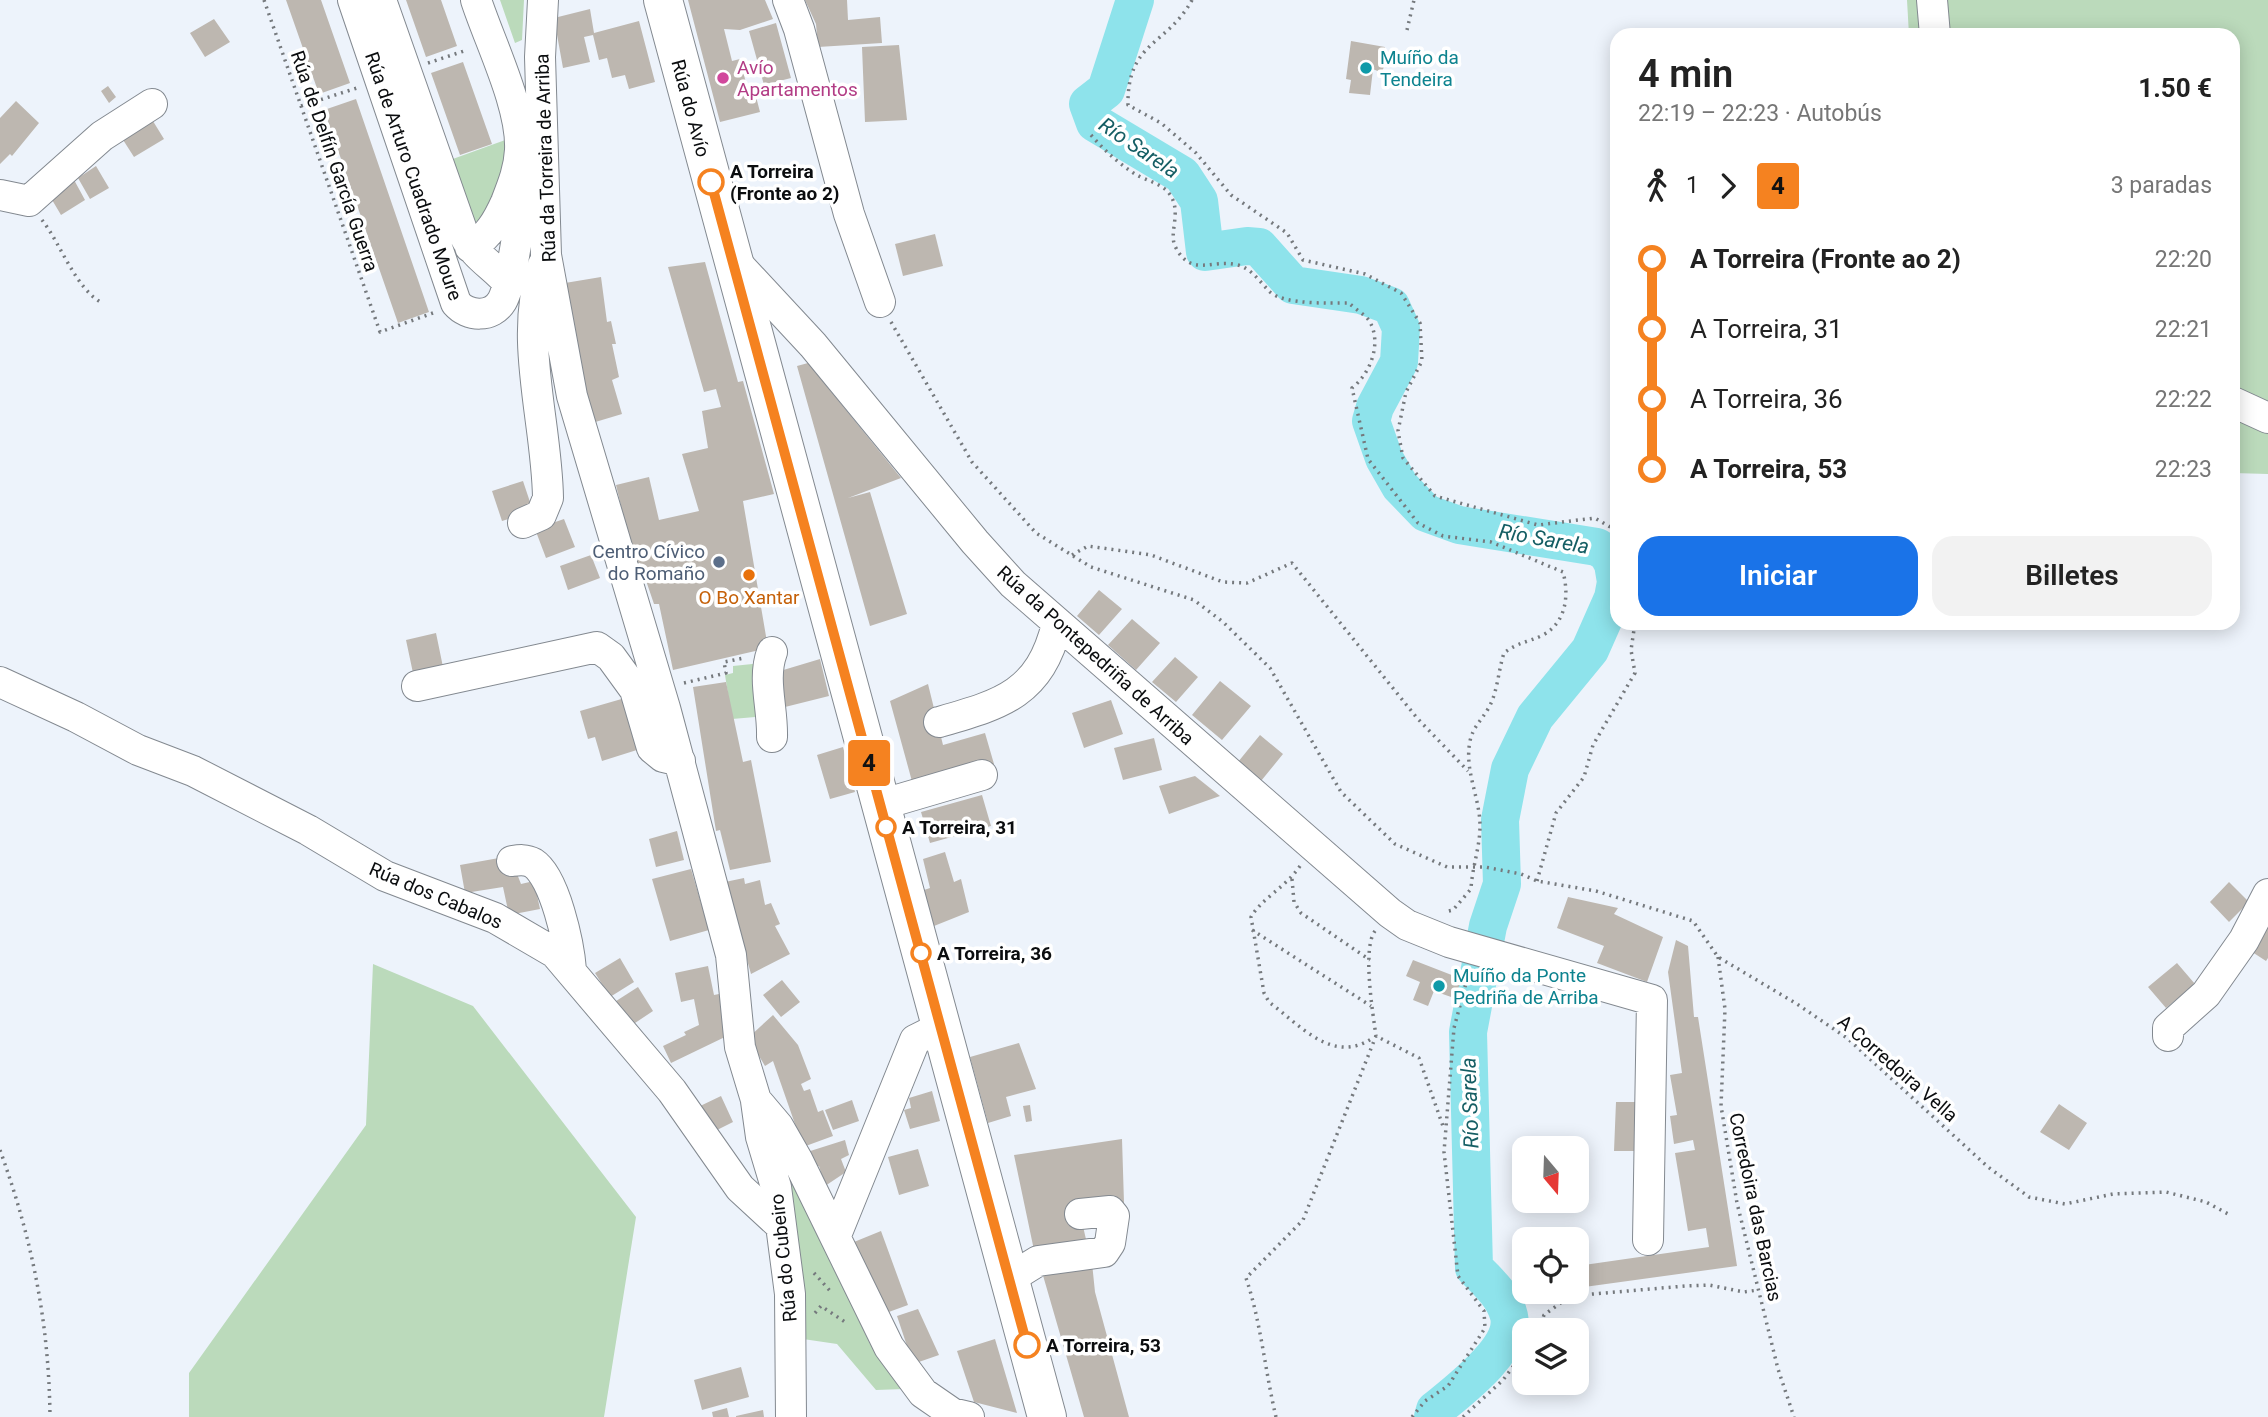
<!DOCTYPE html>
<html lang="es">
<head>
<meta charset="utf-8">
<style>
	body { margin:0; font-family:Roboto,sans-serif; background:#f2f2f2; color:#222; height:100vh; display:flex; flex-direction:column; font-size:26px; white-space:nowrap }
	* { box-sizing:border-box; margin:0 }
	p { font-size:23px; color:#767676 }
	.icon { flex:none; width:38px; height:38px; fill:none; stroke:currentColor; stroke-width:2; stroke-linecap:round; stroke-linejoin:round }
	.map { position:relative; flex:1; overflow:hidden }
	.panel { position:absolute; left:1610px; top:28px; width:630px; height:602px; display:flex; flex-direction:column; background:#fff; border-radius:21px; box-shadow:0 4px 18px #0003 }
	.panel>* { flex:none }
	.badge { padding:0 14px; border-radius:5px; font-size:24px; line-height:46px }
	.needle { width:46px; rotate:161deg }
	.tools { position:absolute; left:1512px; top:1136px; display:grid; gap:14px }
	.tools a { display:grid; place-items:center; width:77px; height:77px; border-radius:14px; background:#fff; box-shadow:0 4px 18px #0003; font-size:35px }
	.map>.badge { position:absolute; translate:-50% -50%; box-shadow:0 0 0 4px #fff }
	.legs { display:flex; align-items:center; gap:10px; height:77px; padding:0 28px; font-size:23px }
	.legs p { margin-inline-start:auto }
	.head { display:flex; align-items:center; justify-content:space-between; height:119px; padding:0 28px }
	h1 { font-size:38px; font-weight:600; line-height:52px }
	.primary-button { display:flex; gap:14px; margin-top:auto; padding:14px 28px }
	.primary-button a { flex:1; height:80px; border-radius:21px; background:#1a73e8; color:#fff; font-size:28px; font-weight:600; line-height:80px; text-align:center }
	.primary-button a+a { background:#f2f2f2; color:#222 }
	ul { padding:0 28px; list-style:none }
	li { display:flex; align-items:center; gap:24px; height:70px; font-size:26px }
	li i { display:grid; place-items:center; width:10px; height:100%; margin:0 9px; background:currentColor }
	li i::after { content:''; width:18px; height:18px; margin:-9px; border:5px solid; border-radius:50%; background:#fff }
	li p { margin-inline-start:auto }
	li:first-child i { background:linear-gradient(#0000 50%,currentColor 0) }
	li:last-child i { background:linear-gradient(currentColor 50%,#0000 0) }
	.map>svg:first-child { display:block }
	.green { fill:#bbdabb }
	.lines { fill:none; stroke-linecap:round; stroke-linejoin:round }
	.river { stroke:#8ee3eb; stroke-width:38 }
	.building { fill:#bdb7b0 }
	.minor-casing { stroke:#838990; stroke-width:32 }
	.major-casing { stroke:#838990; stroke-width:40 }
	.path { stroke:#75797d; stroke-width:3.5; stroke-dasharray:2 5; stroke-linecap:butt }
	.minor { stroke:#fff; stroke-width:30 }
	.major { stroke:#fff; stroke-width:38 }
	.line-1-casing { stroke:#fff; stroke-width:16 }
	.line-1 { stroke:#f58220; stroke-width:10 }
	.culture-dot { fill:#0f9aa8; stroke:#fff; stroke-width:2.5 }
	.hotel-dot { fill:#d1479c; stroke:#fff; stroke-width:2.5 }
	.stop-1-dot { fill:#fff; stroke:#f58220; stroke-width:3.5 }
	.service-dot { fill:#5c6f8a; stroke:#fff; stroke-width:2.5 }
	.food-dot { fill:#e8710a; stroke:#fff; stroke-width:2.5 }
	.labels { text-anchor:middle; stroke-width:7; stroke-linejoin:round; paint-order:stroke }
	.culture-label { font-size:19px; fill:#0d838f; stroke:#fff; text-anchor:start }
	.hotel-label { font-size:19px; fill:#b23c85; stroke:#fff; text-anchor:start }
	.street-label { font-size:19px; fill:#0b0d0f; stroke:#fff }
	.stop-label { font-size:19px; font-weight:bold; fill:#0b0d0f; stroke:#fff; text-anchor:start }
	.service-label { font-size:19px; fill:#4e5e75; stroke:#fff; text-anchor:end }
	.food-label { font-size:19px; fill:#c56008; stroke:#fff }
	.water-label { font-size:21px; font-style:italic; fill:#155e64; stroke:#fff }
</style>
</head>
<body>
<div class="map">
<svg width="2268" height="1417" viewBox="0 0 2268 1417">
	<rect width="100%" height="100%" fill="#edf3fb"/>
	<path class="green" d="M500,0H524L522,40L515,43Z
		M1907,0H2268V474L2233,473V35H1909Z
		M508,139L511,150L485,217L475,222L450,160Z
		M762,663L768,716L732,719L725,675L733,673V666Z
		M373,964L473,1006L636,1217L604,1417H189V1373L366,1125Z
		M779,1143L870,1344L904,1389L876,1390L837,1344L803,1339Z"/>
	<g class="lines">
		<path class="river" d="M1135,0L1106,90L1088,104L1095,123L1182,175L1199,201L1205,252L1247,246L1259,247L1293,285L1361,295L1391,306L1401,328L1399,362L1375,407L1371,421L1384,458L1400,486L1426,513L1459,525L1597,547L1607,553L1613,564L1616,582L1613,598L1590,650L1535,717L1510,769L1500,820L1502,884L1488,926L1468,1032L1474,1268C1488,1282 1504,1296 1509,1316C1516,1348 1457,1392 1435,1410L1433,1417"/>
	</g>
	<path class="building" d="M286,0H321L350,83L319,94Z
		M406,0H441L457,46L426,57Z
		M688,0H765L773,19L740,30L724,29L732,61L740,59L747,87L753,85L760,112L720,122Z
		M805,0H847L848,20L880,17L882,43L818,47L816,24Z
		M590,9L594,33L639,21L655,82L629,89L625,75L612,78L607,58L599,60L593,35L584,37L590,62L563,68L554,18Z
		M214,19L230,42L205,57L190,33Z
		M776,23L791,78L764,85L749,31Z
		M1351,41L1385,47L1381,63L1384,66L1382,73L1373,69L1370,95L1349,93L1351,80L1346,79Z
		M899,45L907,120L865,122L862,47Z
		M463,62L492,144L460,155L431,73Z
		M108,86L116,97L109,103L101,91Z
		M356,99L429,312L398,323L324,110Z
		M16,101L39,123L12,156L10,154L0,164V118Z
		M148,113L164,139L134,157L118,132Z
		M96,166L109,188L90,199L78,178Z
		M73,178L85,200L61,215L48,193Z
		M935,234L943,266L903,276L895,244Z
		M705,262L738,382L743,381L774,494L743,501L768,648L673,670L659,604H654L640,563L635,564L616,485L649,477L659,520L699,511L682,454L708,448L702,411L721,407L716,389L704,392L668,267Z
		M601,277L607,322L611,321L616,344H612L619,377L612,380L622,414L592,423L565,283Z
		M808,363L901,478L848,498L870,492L907,614L870,626L797,366Z
		M523,481L533,511L502,521L492,491Z
		M564,519L575,547L546,558L535,529Z
		M591,555L600,578L568,590L560,566Z
		M1099,590L1122,609L1099,635L1077,616Z
		M1132,619L1160,643L1136,670L1108,645Z
		M436,633L443,667L413,673L406,640Z
		M1175,657L1198,677L1176,702L1152,682Z
		M820,659L829,696L781,708L780,671Z
		M1220,681L1251,706L1222,740L1192,715Z
		M726,682L743,762L751,760L771,862L730,870L720,830L716,831L693,687Z
		M928,684L943,745L985,733L994,764L913,785L890,701Z
		M625,698L640,749L602,761L595,737L588,739L580,711Z
		M1111,700L1123,734L1084,748L1072,713Z
		M1260,735L1283,754L1261,781L1238,762Z
		M1154,738L1162,770L1123,780L1114,748Z
		M843,747L855,792L830,799L817,755Z
		M1195,776L1220,796L1169,814L1159,786Z
		M982,795L991,826L930,843L921,812Z
		M677,831L684,860L656,867L649,839Z
		M945,852L954,882L961,879L969,912L934,926L924,890L930,888L923,859Z
		M510,856L521,884L534,881L540,909L509,915L503,887L465,893L460,865Z
		M691,869L709,930L670,941L652,879Z
		M744,878L745,884L760,880L765,905L771,903L780,924L775,926L790,954L751,974L725,882Z
		M2229,882L2249,902L2229,922L2210,902Z
		M1568,897L1618,908L1614,914L1663,937L1647,982L1597,963L1604,946L1557,928Z
		M2268,916V958L2266,961L2246,948Z
		M1676,940L1688,946L1694,1017H1698L1737,1266L1577,1288V1266L1709,1247L1706,1228L1688,1231L1675,1153L1695,1150L1693,1140L1674,1144L1670,1116L1677,1115L1670,1075L1682,1073L1668,972Z
		M620,958L634,982L610,997L595,973Z
		M1413,960L1462,979L1454,998L1434,991L1428,1006L1413,1000L1420,982L1406,976Z
		M2177,963L2195,984L2166,1008L2148,987Z
		M708,966L714,995L719,994L727,1036L671,1063L663,1046L686,1035L684,1032L699,1025L694,999L681,1002L675,973Z
		M782,980L800,1002L781,1017L763,995Z
		M638,987L653,1011L629,1027L613,1003Z
		M773,1015L798,1045L811,1079L801,1084L804,1091L810,1089L818,1112L823,1110L833,1136L803,1147L773,1061L765,1066L748,1038Z
		M1019,1043L1036,1089L1006,1097L1011,1116L988,1123L970,1057Z
		M932,1091L940,1121L910,1129L904,1110L911,1108L909,1098Z
		M721,1096L733,1122L709,1134L696,1108Z
		M852,1100L859,1121L833,1130L825,1110Z
		M1616,1102H1642L1641,1151H1614Z
		M2059,1104L2087,1123L2069,1150L2040,1132Z
		M1030,1105L1032,1121L1026,1122L1023,1106Z
		M1122,1139L1124,1203L1079,1209L1088,1248L1035,1255L1014,1155Z
		M845,1140L849,1155L841,1159L846,1172L825,1186L819,1166L812,1168L804,1153Z
		M918,1149L929,1186L899,1195L888,1157Z
		M881,1231L908,1305L886,1313L854,1242Z
		M1092,1263L1095,1292L1129,1417H1084L1042,1272Z
		M918,1309L939,1355L913,1364L897,1316Z
		M995,1339L1017,1413L974,1402L957,1351Z
		M741,1367L749,1397L702,1410L694,1380Z
		M727,1408L729,1417H713L712,1412Z
		M763,1410L764,1417H736V1416Z"/>
	<g class="lines">
		<defs>
			<path id="minor" d="M353,0L456,303C468,317 492,318 502,301C514,280 521,201 527,173L533,155
				M381,0L463,233C475,258 492,264 509,284
				M543,0L540,57L546,255L572,396L665,708L731,955L740,1047L756,1100L778,1126L798,1161L889,1347L923,1393L952,1413L969,1417
				M788,0L799,29L849,214L880,302
				M1932,0L1935,35
				M0,195L29,201L102,136L152,104
				M470,247C488,238 498,220 506,202C513,184 519,169 520,150C522,106 490,43 476,0
				M734,260L813,345L975,542L1013,584L1390,913L1407,925L1449,942L1652,1000L1648,1240
				M2233,402L2268,418
				M523,523L541,515L548,498C547,422 518,339 543,265
				M772,652C762,679 773,708 772,737
				M0,682L76,717L138,750L193,771L308,830L385,876L495,918L555,953L672,1091L740,1188L779,1224
				M417,686L597,647L611,657L635,690L652,748L663,757L680,761
				M939,722C1002,704 1040,694 1057,624
				M880,805L982,775
				M512,861C519,860 526,859 533,863C555,877 569,944 571,970
				M2168,1036V1028L2206,994L2244,940L2268,894
				M756,1101L761,1137L776,1187L790,1294L791,1417
				M836,1235L915,1040L941,1027
				M1009,1279L1038,1261L1104,1252L1110,1243L1114,1216L1110,1211L1080,1214"/>
			<path id="major" d="M663,0L1047,1417"/>
		</defs>
		<use href="#minor" class="minor-casing"/>
		<use href="#major" class="major-casing"/>
		<path class="path" d="M264,0L380,332L433,313
			M1192,0C1167,46 1127,41 1128,105L1161,123L1196,153L1231,195L1287,233L1303,260L1365,274L1401,293L1420,323L1422,361L1406,392L1398,431L1403,458L1435,496L1538,525L1595,518L1617,531
			M1407,30L1414,0
			M428,63L467,50
			M301,106L357,88
			M1091,135C1104,150 1118,163 1135,174C1145,180 1160,183 1168,192C1184,211 1167,233 1176,248C1192,278 1213,258 1238,265C1252,269 1260,282 1270,292C1285,305 1330,303 1349,303C1355,309 1366,315 1370,322C1382,344 1370,374 1352,388L1368,459L1418,523L1443,536L1491,542L1563,572C1569,594 1567,622 1543,635C1529,642 1518,642 1504,653C1498,671 1498,692 1488,709C1481,721 1473,727 1470,741C1464,771 1480,797 1480,826C1480,847 1472,868 1471,889L1453,910L1445,912
			M42,220C61,244 75,288 102,303
			M891,322L972,462L1036,533L1091,567L1194,600L1223,622L1270,668L1341,792L1395,844L1447,867H1485L1521,874L1537,881L1596,891L1693,921L1718,957L1797,1004L1847,1038L1988,1167L2029,1197L2065,1204L2113,1194L2166,1192L2206,1202L2230,1215
			M1072,555L1088,546L1151,555L1223,582L1247,583L1292,563L1417,718L1468,771
			M684,683L726,673L724,662L744,658
			M1300,866C1286,887 1261,899 1251,917L1264,993L1269,1002C1301,1026 1334,1066 1374,1037
			M1292,879L1294,902L1301,913L1370,960
			M1537,881L1556,813L1584,777L1593,745L1635,673L1631,650L1635,623
			M1252,930L1371,1006
			M1375,931C1362,948 1373,1014 1376,1036L1419,1058L1444,1129
			M1718,957L1725,1009L1721,1106L1737,1203L1778,1369L1794,1417
			M0,1150C32,1239 49,1322 50,1417
			M814,1273L832,1293
			M815,1313L821,1306L848,1324
			M1539,1330L1544,1315L1570,1296L1685,1286L1709,1285L1744,1292L1758,1290
			M1276,1417C1265,1371 1261,1322 1246,1278L1303,1220L1376,1036
			M1412,1417L1425,1401L1448,1386L1485,1328L1484,1311L1458,1276L1444,1152L1454,1028L1469,972
			M1463,1417L1503,1380L1524,1352"/>
		<use href="#minor" class="minor"/>
		<use href="#major" class="major"/>
	</g>
	<g class="lines">
		<defs>
			<path id="line-1" d="M711,182L1027,1345"/>
		</defs>
		<use href="#line-1" class="line-1-casing"/>
		<use href="#line-1" class="line-1"/>
	</g>
	<g class="culture-dot">
		<circle cx="1366" cy="68" r="7"/>
		<circle cx="1439" cy="986" r="7"/>
	</g>
	<circle class="hotel-dot" cx="723" cy="78" r="7"/>
	<g class="stop-1-dot">
		<circle cx="711" cy="182" r="12"/>
		<circle cx="886" cy="827" r="9"/>
		<circle cx="921" cy="953" r="9"/>
		<circle cx="1027" cy="1345" r="12"/>
	</g>
	<circle class="service-dot" cx="719" cy="562" r="7"/>
	<circle class="food-dot" cx="749" cy="575" r="7"/>
	<g class="labels">
		<g class="culture-label">
			<text x="1380" y="64">Muíño da<tspan x="1380" dy="22">Tendeira</tspan></text>
			<text x="1453" y="982">Muíño da Ponte<tspan x="1453" dy="22">Pedriña de Arriba</tspan></text>
		</g>
		<g class="hotel-label">
			<text x="737" y="74">Avío<tspan x="737" dy="22">Apartamentos</tspan></text>
		</g>
		<g class="street-label">
			<text transform="translate(691 108) rotate(75)" y="7">Rúa do Avío</text>
			<text transform="translate(545 158) rotate(-92)" y="7">Rúa da Torreira de Arriba</text>
			<text transform="translate(335 161) rotate(71)" y="7">Rúa de Delfín García Guerra</text>
			<text transform="translate(414 176) rotate(71)" y="7">Rúa de Arturo Cuadrado Moure</text>
			<text transform="translate(1096 655) rotate(42)" y="7">Rúa da Pontepedriña de Arriba</text>
			<text transform="translate(436 895) rotate(23)" y="7">Rúa dos Cabalos</text>
			<text transform="translate(1898 1068) rotate(41)" y="7">A Corredoira Vella</text>
			<text transform="translate(1756 1207) rotate(78)" y="7">Corredoira das Barcias</text>
			<text transform="translate(783 1258) rotate(-96)" y="7">Rúa do Cubeiro</text>
		</g>
		<g class="stop-label">
			<text x="730" y="178">A Torreira<tspan x="730" dy="22">(Fronte ao 2)</tspan></text>
			<text x="902" y="834">A Torreira, 31</text>
			<text x="937" y="960">A Torreira, 36</text>
			<text x="1046" y="1352">A Torreira, 53</text>
		</g>
		<g class="service-label">
			<text x="705" y="558">Centro Cívico<tspan x="705" dy="22">do Romaño</tspan></text>
		</g>
		<g class="food-label">
			<text x="749" y="604">O Bo Xantar</text>
		</g>
		<g class="water-label">
			<text transform="translate(1139 148) rotate(34)" y="7">Río Sarela</text>
			<text transform="translate(1544 539) rotate(10)" y="7">Río Sarela</text>
			<text transform="translate(1470 1103) rotate(-92)" y="7">Río Sarela</text>
		</g>
	</g>
</svg>
<div class="tools">
<a><svg class="needle" viewBox="-14 -14 28 28"><path d="M0-13l5 13h-10z" fill="#e53935"/><path d="M0 13l5-13h-10z" fill="#767676"/></svg></a>
<a><svg class="icon" aria-label="locate" viewBox="0 0 24 24"><circle cx="12" cy="12" r="6"/><path d="M12 2v4M12 18v4M2 12h4M18 12h4"/></svg></a>
<a><svg class="icon" aria-label="layers" viewBox="0 0 24 24"><path d="M12 4l9 5-9 5-9-5zM3 14l9 5 9-5"/></svg></a>
</div>
<b class="badge" style="left:869px;top:763px;background:#f58220;color:#111">4</b>
<section class="panel">
<div class="head"><div><h1>4 min</h1><p>22:19 – 22:23 · Autobús</p></div><b>1.50 €</b></div>
<div class="legs"><svg class="icon" aria-label="walk" viewBox="0 0 24 24"><circle cx="13" cy="4" r="2"/><path d="M13 8l-2 6 4 7M11 14l-3 7M7 12l3-4h3l4 4"/></svg>1<svg class="icon" aria-label="forward" viewBox="0 0 24 24"><path d="M9 5l7 7-7 7"/></svg><b class="badge" style="background:#f58220;color:#111">4</b><p>3 paradas</p></div>
<ul>
<li><i style="color:#f58220"></i><b>A Torreira (Fronte ao 2)</b><p>22:20</p></li>
<li><i style="color:#f58220"></i><span>A Torreira, 31</span><p>22:21</p></li>
<li><i style="color:#f58220"></i><span>A Torreira, 36</span><p>22:22</p></li>
<li><i style="color:#f58220"></i><b>A Torreira, 53</b><p>22:23</p></li>
</ul>
<div class="primary-button"><a>Iniciar</a><a>Billetes</a></div>
</section>
</div>
</body>
</html>
